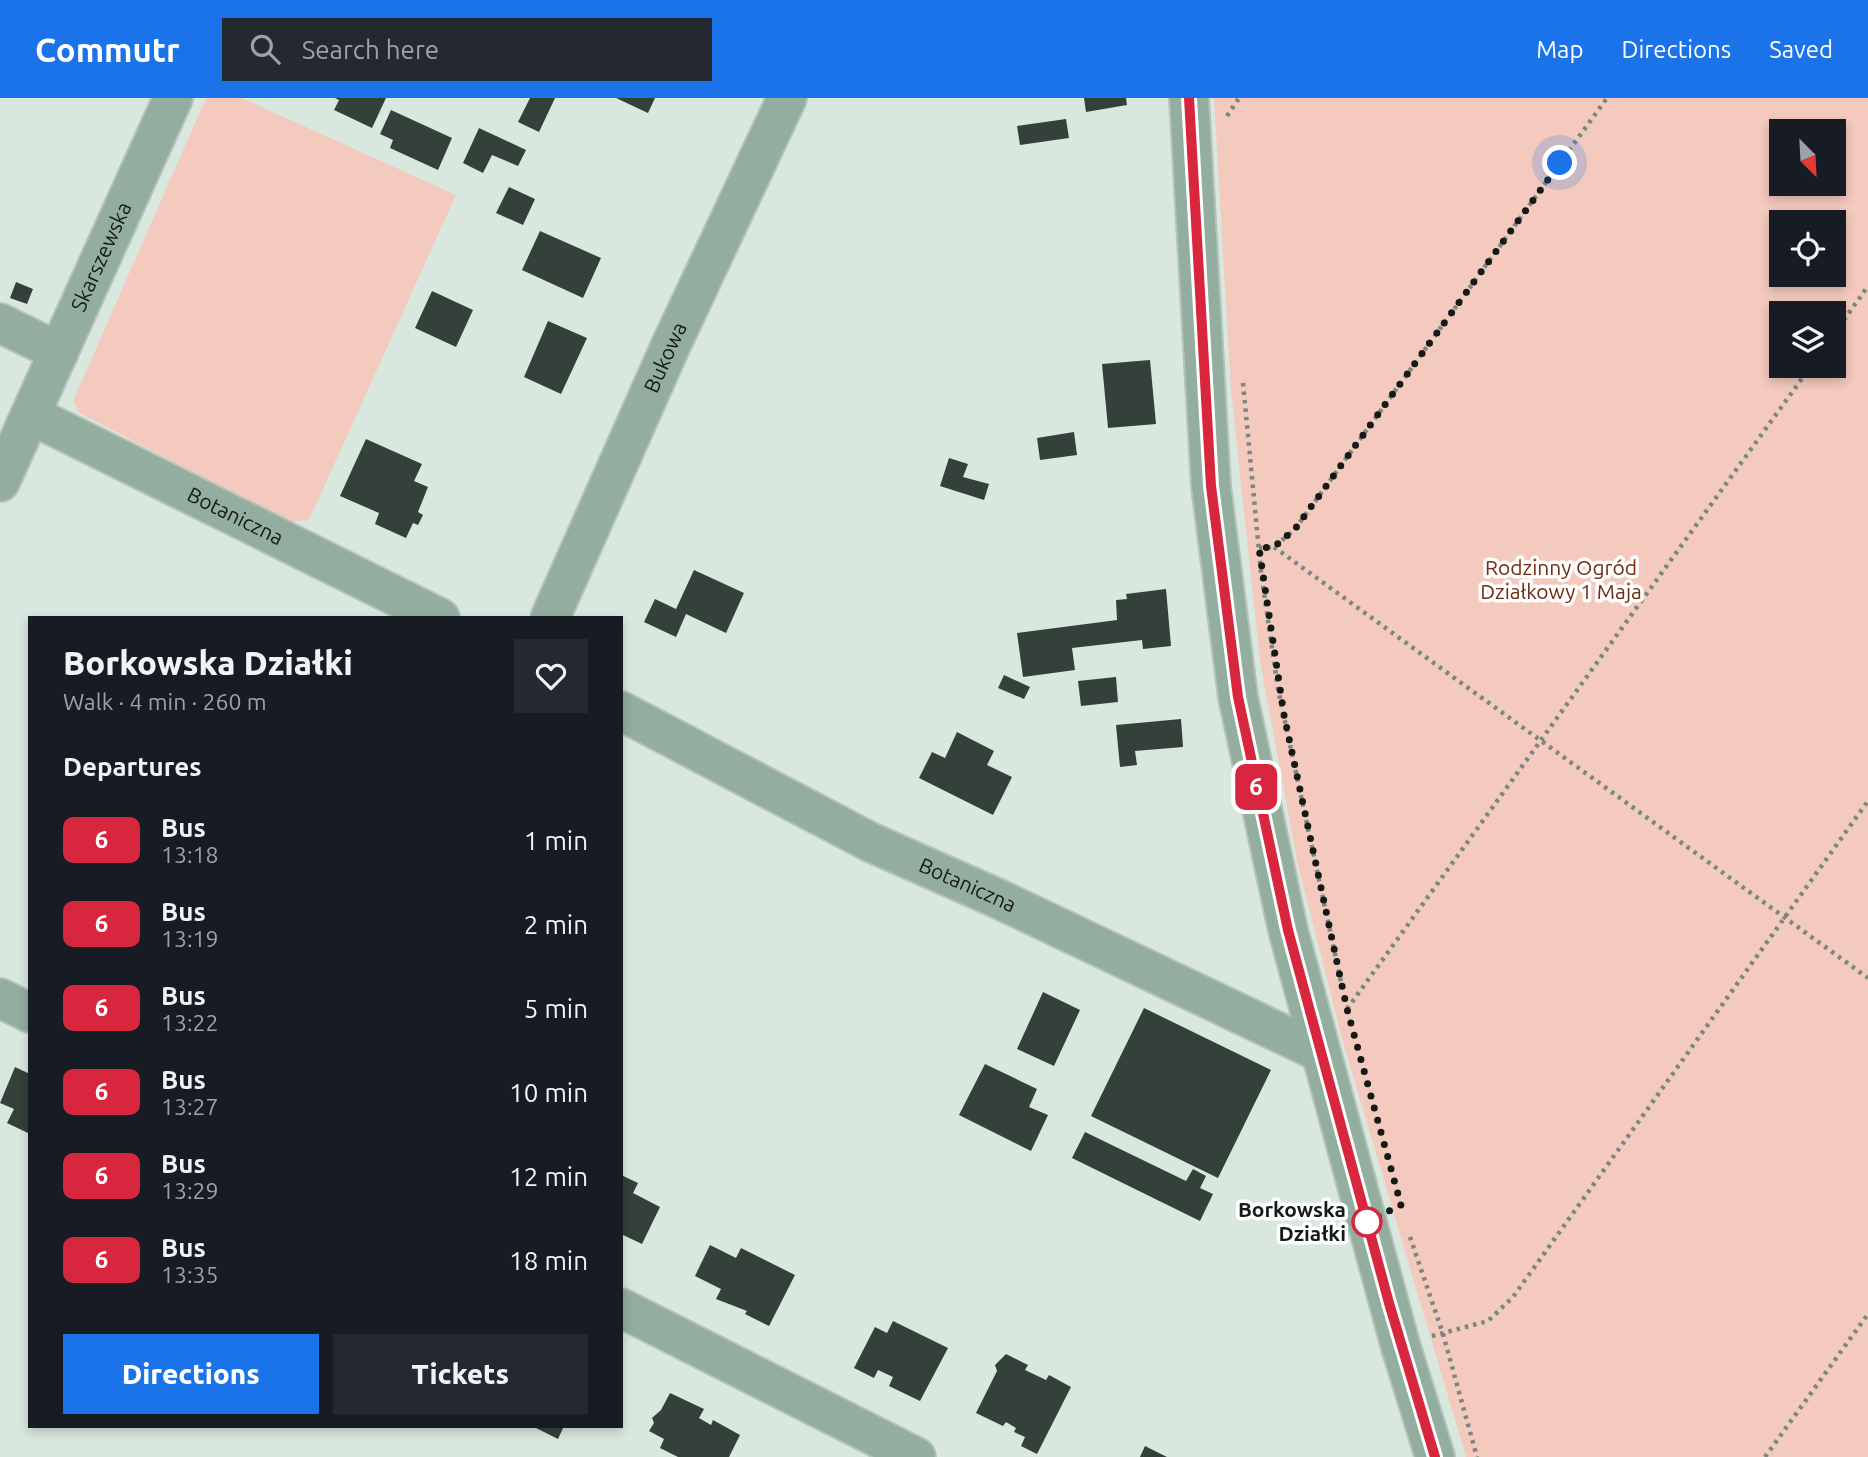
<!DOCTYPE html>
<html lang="en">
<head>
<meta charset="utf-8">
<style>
	body { margin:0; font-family:Ubuntu,sans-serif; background:#242831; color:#f1f3f6; height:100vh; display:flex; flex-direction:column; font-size:26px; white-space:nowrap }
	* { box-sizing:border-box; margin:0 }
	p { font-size:23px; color:#9ea1a6 }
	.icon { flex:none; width:38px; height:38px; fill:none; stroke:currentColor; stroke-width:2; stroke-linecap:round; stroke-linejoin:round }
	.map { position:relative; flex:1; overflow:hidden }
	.drawer { position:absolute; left:28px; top:518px; width:595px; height:812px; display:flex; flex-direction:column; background:#171b24; border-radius:0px; box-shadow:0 4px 10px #0003 }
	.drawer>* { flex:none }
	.badge { padding:0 14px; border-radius:10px; font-size:24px; line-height:46px }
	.needle { width:46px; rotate:156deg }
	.fabs { position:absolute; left:1769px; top:21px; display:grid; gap:14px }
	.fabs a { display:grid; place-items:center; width:77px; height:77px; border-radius:0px; background:#171b24; box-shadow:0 4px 10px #0003; font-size:35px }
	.you { position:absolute; width:35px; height:35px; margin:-18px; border:5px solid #fff; border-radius:50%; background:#1a73e8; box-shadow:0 0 0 10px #1a73e833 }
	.map>.badge { position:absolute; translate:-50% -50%; box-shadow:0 0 0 4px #fff }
	h2 { padding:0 35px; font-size:26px; line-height:63px }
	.round { display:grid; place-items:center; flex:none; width:74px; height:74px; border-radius:0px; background:#242831 }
	.overview { display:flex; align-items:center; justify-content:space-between; height:119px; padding:0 35px }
	h1 { font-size:33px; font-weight:800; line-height:52px }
	.button { display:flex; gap:14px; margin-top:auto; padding:14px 35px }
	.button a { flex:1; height:80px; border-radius:0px; background:#1a73e8; color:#fff; font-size:28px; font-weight:800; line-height:80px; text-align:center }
	.button a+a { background:#242831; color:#f1f3f6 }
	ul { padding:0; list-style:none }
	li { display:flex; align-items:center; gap:21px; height:84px; padding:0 35px }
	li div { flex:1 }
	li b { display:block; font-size:26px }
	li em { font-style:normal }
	li .badge { min-width:77px; font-weight:700; text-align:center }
	header { display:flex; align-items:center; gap:42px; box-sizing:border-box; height:98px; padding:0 35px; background:#1a73e8; color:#fff }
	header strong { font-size:33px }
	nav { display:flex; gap:38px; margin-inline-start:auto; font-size:24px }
	.search { width:490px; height:63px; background:#242831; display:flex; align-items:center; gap:18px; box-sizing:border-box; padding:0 24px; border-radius:0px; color:#9ea1a6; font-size:26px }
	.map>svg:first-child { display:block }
	.green { fill:#f3cabd; fill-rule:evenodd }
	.building { fill:#34413a }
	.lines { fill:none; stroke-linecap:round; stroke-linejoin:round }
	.minor-casing { stroke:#b6c3bb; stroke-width:42 }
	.path { stroke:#7c8780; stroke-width:4.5; stroke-dasharray:3.5 5; stroke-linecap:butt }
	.minor { stroke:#93ad9f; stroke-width:38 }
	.line-casing { stroke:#fff; stroke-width:16 }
	.line { stroke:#d7263d; stroke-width:10 }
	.walk { stroke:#151a17; stroke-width:7; stroke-dasharray:0 12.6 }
	.stop-dot { fill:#fff; stroke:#d7263d; stroke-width:3.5 }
	.labels { text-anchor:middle; stroke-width:7; stroke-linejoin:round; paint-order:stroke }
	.street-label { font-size:21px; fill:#151a17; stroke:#fff }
	.park-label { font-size:21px; fill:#732a11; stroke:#fff }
	.stop-label { font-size:21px; font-weight:bold; fill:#151a17; stroke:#fff; text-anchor:end }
</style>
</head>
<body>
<header>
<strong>Commutr</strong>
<div class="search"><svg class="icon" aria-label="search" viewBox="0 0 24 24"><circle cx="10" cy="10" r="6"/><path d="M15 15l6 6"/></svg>Search here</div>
<nav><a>Map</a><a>Directions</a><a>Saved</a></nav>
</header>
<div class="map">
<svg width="1868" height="1359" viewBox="0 0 1868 1359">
	<rect width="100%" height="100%" fill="#d9e8df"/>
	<path class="green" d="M206,0H242L456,97L309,422L287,424L80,315L73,303Z
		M1214,0H1868V1359H1466L1343,944L1297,763L1260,563L1231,293ZM1782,33H1834V86H1782ZM1782,124H1834V177H1782ZM1782,215H1834V268H1782Z"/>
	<path class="building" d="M335,0H386L372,30L334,12L339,2Z
		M530,0H555L539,34L518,24Z
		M616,0H655L648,15Z
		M1084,0H1126L1127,7L1086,14Z
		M391,12L452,40L438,72L390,50L393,42L380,36Z
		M1066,21L1069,40L1020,47L1017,28Z
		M479,30L526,52L518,68L492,57L483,75L463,65Z
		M509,89L535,101L523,127L496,115Z
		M540,133L601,160L583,200L522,172Z
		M16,184L33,191L27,206L10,200Z
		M432,193L473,212L456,249L415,230Z
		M548,223L587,240L561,296L524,279Z
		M1150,262L1156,326L1108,330L1102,266Z
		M1074,334L1077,357L1040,362L1037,340Z
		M366,341L422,366L414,383L428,389L418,414L423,417L418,427L413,425L406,440L375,426L379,415L340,398Z
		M949,360L968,366L963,379L989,386L984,402L940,388Z
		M694,472L744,495L726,535L686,516L676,539L644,524L655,501L676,511Z
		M1166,491L1171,548L1143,551L1142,542L1072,550L1075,572L1023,579L1017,535L1117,522L1116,502L1127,501L1126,496Z
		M1004,577L1030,589L1024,601L998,590Z
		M1116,579L1118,604L1081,608L1078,583Z
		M1181,621L1183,649L1135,653L1137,667L1120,669L1116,627Z
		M957,634L994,653L987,667L1012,679L993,717L919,680L932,654L945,660Z
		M1043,894L1080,912L1054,968L1017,951Z
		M1144,910L1271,972L1218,1080L1091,1018Z
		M985,966L1037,991L1029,1009L1048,1017L1031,1053L959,1017Z
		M15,969L30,976V1036L7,1025L14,1011L0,1005Z
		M1085,1034L1186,1083L1193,1071L1206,1078L1200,1090L1213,1096L1200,1123L1072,1060Z
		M621,1077L638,1085L633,1095L660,1109L642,1146L621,1136Z
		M710,1147L736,1160L741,1150L795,1177L769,1228L745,1216L747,1213L716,1201L721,1191L695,1178Z
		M893,1223L948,1250L920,1303L889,1288L893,1279L878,1272L874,1280L854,1270L875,1229L887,1235Z
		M1006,1256L1028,1267L1025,1272L1046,1282L1049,1277L1071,1289L1037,1356L1021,1348L1025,1339L1014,1334L1016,1330L1006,1324L1003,1328L976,1315L997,1273L995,1267Z
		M670,1295L704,1311L699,1320L711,1327L713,1322L740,1337L729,1359H678L660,1350L664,1341L649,1333L654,1325L652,1320L661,1312Z
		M532,1328H564L558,1341Z
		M1145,1348L1167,1359H1140Z"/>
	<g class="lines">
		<defs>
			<g id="minor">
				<path d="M1189,0L1211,388L1238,599L1288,832L1400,1246L1435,1359"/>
				<path d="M0,225L59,254"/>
				<path id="s1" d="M31,317L440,520"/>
				<path id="s2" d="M0,384L173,0"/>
				<path id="s3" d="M550,520L671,247L787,0"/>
				<path id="s4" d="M621,613L870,744L1001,802L1320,954"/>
				<path d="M0,900L30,915"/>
				<path d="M621,1210L916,1359"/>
			</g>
		</defs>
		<use href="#minor" class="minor-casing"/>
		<path class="path" d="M1227,18L1239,0
			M1834,236L1868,188
			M1243,285L1261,474L1278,591L1341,884
			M1274,449L1868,880
			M1259,450L1274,449L1295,431L1607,0
			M1347,911L1811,268
			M1410,1139L1443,1236L1477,1359
			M1432,1238L1488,1223L1513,1199L1868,703
			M1765,1359L1868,1216"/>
		<use href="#minor" class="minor"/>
	</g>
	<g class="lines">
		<defs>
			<path id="line" d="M1189,0L1211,388L1238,599L1288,832L1389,1205L1435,1359"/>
		</defs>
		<use href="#line" class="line-casing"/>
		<use href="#line" class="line"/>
		<path class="walk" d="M1367,1124L1401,1107L1347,911L1284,617L1259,450L1274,449L1295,431L1560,65"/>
	</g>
	<circle class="stop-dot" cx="1367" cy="1124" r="14"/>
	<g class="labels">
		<g class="street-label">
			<text dy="7" stroke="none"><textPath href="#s2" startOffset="247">Skarszewska</textPath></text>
			<text dy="7" stroke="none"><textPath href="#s3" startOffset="285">Bukowa</textPath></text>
			<text dy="7" stroke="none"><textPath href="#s1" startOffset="228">Botaniczna</textPath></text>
			<text dy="7" stroke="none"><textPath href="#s4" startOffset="388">Botaniczna</textPath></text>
		</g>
		<g class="park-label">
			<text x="1561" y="477">Rodzinny Ogród<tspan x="1561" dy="24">Działkowy 1 Maja</tspan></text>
		</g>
		<g class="stop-label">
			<text x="1346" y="1119">Borkowska<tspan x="1346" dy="24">Działki</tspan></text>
		</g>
	</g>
</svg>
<div class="fabs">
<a><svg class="needle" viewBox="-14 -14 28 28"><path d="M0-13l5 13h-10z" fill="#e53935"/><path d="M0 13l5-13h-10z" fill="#9ea1a6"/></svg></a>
<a><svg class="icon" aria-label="locate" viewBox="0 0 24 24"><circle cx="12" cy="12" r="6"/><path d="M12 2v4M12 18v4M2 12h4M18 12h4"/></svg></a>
<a><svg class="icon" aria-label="layers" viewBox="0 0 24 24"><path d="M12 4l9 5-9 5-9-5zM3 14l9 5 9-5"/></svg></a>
</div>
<div class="you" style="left:1560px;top:65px"></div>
<b class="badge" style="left:1256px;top:689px;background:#d7263d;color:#fff">6</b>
<section class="drawer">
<div class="overview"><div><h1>Borkowska Działki</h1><p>Walk · 4 min · 260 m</p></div><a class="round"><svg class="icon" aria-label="heart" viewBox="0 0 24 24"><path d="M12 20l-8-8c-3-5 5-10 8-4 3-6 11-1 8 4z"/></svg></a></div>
<h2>Departures</h2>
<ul>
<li><span class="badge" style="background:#d7263d;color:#fff">6</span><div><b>Bus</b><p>13:18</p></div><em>1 min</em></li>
<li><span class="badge" style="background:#d7263d;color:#fff">6</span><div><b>Bus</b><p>13:19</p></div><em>2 min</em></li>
<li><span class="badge" style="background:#d7263d;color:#fff">6</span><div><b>Bus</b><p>13:22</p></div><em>5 min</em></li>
<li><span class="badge" style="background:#d7263d;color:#fff">6</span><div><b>Bus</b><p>13:27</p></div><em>10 min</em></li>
<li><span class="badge" style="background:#d7263d;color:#fff">6</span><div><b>Bus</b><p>13:29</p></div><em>12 min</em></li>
<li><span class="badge" style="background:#d7263d;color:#fff">6</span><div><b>Bus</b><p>13:35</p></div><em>18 min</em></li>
</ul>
<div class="button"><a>Directions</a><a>Tickets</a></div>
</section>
</div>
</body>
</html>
